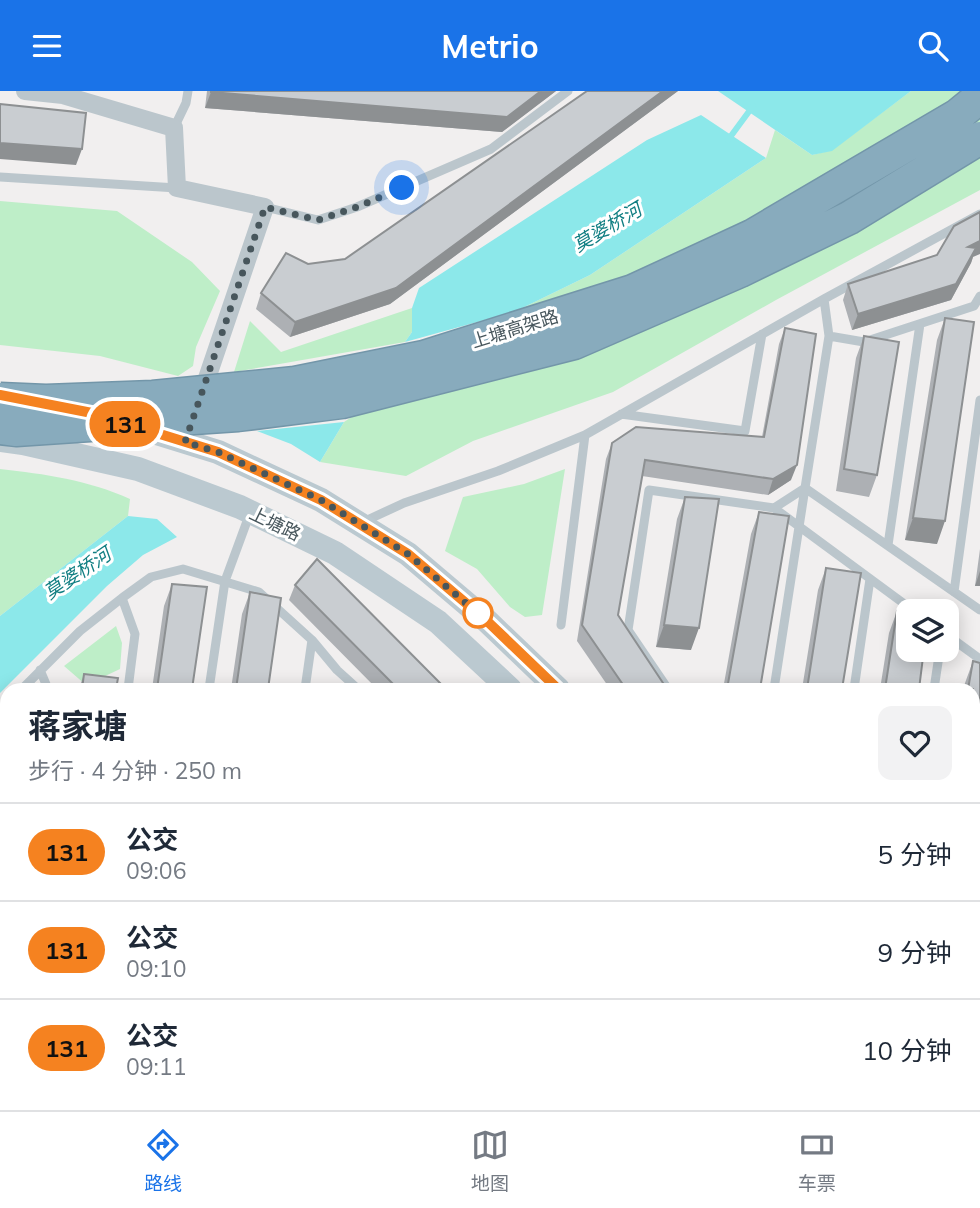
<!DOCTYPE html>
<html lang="zh">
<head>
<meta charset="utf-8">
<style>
	body { margin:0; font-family:Mulish,"Noto Sans SC",sans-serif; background:#f2f2f3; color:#1f2937; height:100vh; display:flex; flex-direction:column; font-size:26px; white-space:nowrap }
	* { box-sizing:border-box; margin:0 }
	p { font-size:23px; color:#747a83 }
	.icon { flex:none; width:38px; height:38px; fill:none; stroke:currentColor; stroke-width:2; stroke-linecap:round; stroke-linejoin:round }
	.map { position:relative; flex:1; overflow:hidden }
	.side { position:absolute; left:0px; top:592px; width:980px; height:429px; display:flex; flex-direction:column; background:#fff; border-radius:21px 21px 0 0; box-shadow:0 4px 18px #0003 }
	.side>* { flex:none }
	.badge { padding:0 14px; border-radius:23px; font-size:24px; line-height:46px }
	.controls { position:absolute; left:896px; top:508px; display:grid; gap:14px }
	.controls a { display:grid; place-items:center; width:63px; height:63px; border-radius:14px; background:#fff; box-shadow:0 4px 18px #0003; font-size:35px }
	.you { position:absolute; width:35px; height:35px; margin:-18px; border:5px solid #fff; border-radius:50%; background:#1a73e8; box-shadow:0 0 0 10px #1a73e833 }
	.map>.badge { position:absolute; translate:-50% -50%; box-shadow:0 0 0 4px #fff }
	.round { display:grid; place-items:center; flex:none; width:74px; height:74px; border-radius:14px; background:#f2f2f3 }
	.head { display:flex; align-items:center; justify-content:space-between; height:119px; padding:0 28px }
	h1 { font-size:33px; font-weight:700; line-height:52px }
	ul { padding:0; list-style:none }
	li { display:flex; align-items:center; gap:21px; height:98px; padding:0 28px; border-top:2px solid #e0e1e3 }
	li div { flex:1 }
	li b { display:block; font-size:26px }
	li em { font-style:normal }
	li .badge { min-width:77px; font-weight:700; text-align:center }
	header { display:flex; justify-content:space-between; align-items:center; height:91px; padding:0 28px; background:#1a73e8; color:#fff; font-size:32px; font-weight:700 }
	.tabs { display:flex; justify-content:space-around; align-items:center; height:98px; border-top:2px solid #e0e1e3; background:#fff; font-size:19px; color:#747a83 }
	.tabs a { display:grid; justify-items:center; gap:4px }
	.tabs .selected { color:#1a73e8 }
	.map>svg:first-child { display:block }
	.green { fill:#beeec8 }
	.water { fill:#8ce8ea }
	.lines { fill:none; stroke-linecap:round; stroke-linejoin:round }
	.stream { stroke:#8ce8ea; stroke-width:6 }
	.lane { stroke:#bbc6cc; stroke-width:9 }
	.street { stroke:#bbc6cc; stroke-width:18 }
	.secondary { stroke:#bbc9d0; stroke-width:24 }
	.highway-bridge-casing { stroke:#7396a9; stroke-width:35; stroke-linecap:butt }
	.highway-bridge { stroke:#88abbd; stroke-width:32 }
	.wall { fill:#adb0b4 }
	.shaded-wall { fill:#8d9092 }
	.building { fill:#c9cdd1; stroke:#8d9092; stroke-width:2 }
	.line-casing { stroke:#fff; stroke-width:16 }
	.line { stroke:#f58220; stroke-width:10 }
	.walk { stroke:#47565c; stroke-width:7; stroke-dasharray:0 12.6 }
	.stop-dot { fill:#fff; stroke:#f58220; stroke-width:3.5 }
	.labels { text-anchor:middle; stroke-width:6; stroke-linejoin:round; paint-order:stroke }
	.street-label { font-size:18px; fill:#47565c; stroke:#fff }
	.water-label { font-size:19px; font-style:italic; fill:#107e82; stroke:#fff }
</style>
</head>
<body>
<header><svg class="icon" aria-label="menu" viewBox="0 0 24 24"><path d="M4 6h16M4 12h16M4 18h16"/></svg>Metrio<svg class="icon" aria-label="search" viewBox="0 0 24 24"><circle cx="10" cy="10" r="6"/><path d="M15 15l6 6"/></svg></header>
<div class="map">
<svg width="980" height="1019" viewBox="0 0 980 1019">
	<rect width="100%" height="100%" fill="#f1efef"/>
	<path class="green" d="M911,0H980V99L776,209L613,301L473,350L406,385L320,371L344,331L514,221L590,184L766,67L775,39L812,64L832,59Z
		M0,110L117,120L192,171L220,200L196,256L193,275L178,285L100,265L0,254Z
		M412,217V241L405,251L234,281L250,230L281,261Z
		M0,378C45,383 88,389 130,408L128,425L0,525Z
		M565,378L542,524L525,526L510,516L477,478L445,460L463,406L524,393Z
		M116,535L122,552L120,578L86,594L64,575Z
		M7,630V681L0,680V639Z"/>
	<path class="water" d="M718,0H911L832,60L812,64Z
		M701,24L766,67L590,184L514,221L405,251L412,241V217L419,197L647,49Z
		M344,331L320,371L291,353L257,340Z
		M128,425L157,428L177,446L143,464L107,495L0,602V525Z"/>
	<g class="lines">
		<path class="stream" d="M728,49L753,15"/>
		<path class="lane" d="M174,37L186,12L188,0
			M0,86L177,97
			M265,116L318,129L357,116L491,58L568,0
			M824,208L829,245L805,397L980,519
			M829,245L864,251L974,215L980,205
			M621,323L745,340L762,243
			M774,417L914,520
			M363,431L404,412L498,380L585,344L824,208L980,123
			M888,454L920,233
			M954,501L980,309
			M122,507L135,543L128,598
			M561,534L585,344
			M947,544L980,568
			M40,579L48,598
			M22,598L80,540L122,507L151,486L183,478L259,501L312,549L337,579L358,598
			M209,598L225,490L250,422
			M305,598L312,549
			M668,598L628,539L649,399L774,417L805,397
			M774,598L805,397
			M854,598L870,488
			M934,598L940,558
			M0,623L7,615
			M973,948L980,899
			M0,984L7,936
			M934,1013L936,1019
			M70,1019L71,1013
			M144,1019L145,1013
			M242,1019L243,1013
			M414,1019V1013
			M963,1019L964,1013"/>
		<path class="street" d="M25,0L63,4L174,37L177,97L265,116L201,305
			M758,1019L767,1013"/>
		<path class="secondary" d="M134,335L218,361L321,409L408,463L487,530L558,598
			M0,349L23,352L138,378L240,416L335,462L438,531L510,598
			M776,1013L779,1019
			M814,1013L817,1019"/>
		<defs>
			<path id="highway-bridge" d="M0,308L46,310L153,306L295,292L424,266L633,200L752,145L958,24L980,6
				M0,337L16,339L238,324L342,311L574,252L740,180L849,127L980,47"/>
		</defs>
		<use href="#highway-bridge" class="highway-bridge-casing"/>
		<use href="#highway-bridge" class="highway-bridge"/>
	</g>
	<path class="wall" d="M207,0H556L502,41L205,17Z
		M587,0H678L390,213L290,246L256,218L261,202L308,173L345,168Z
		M973,166L971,172L951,209L852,239L843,209L848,193Z
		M945,227L937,453L905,449L937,249Z
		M785,237L791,389L768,404L642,385L618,524L667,598H610L577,550L606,368L612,352L762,346L779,253Z
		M864,245L877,384L869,406L836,400L856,267Z
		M685,406L691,559L656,556L677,428Z
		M759,421L760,598H723L751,443Z
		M980,458V495H975Z
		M826,477L842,598H802L818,499Z
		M172,493L192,598H152L164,515Z
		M295,494L446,598H377L289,509Z
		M250,501L268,598H231L242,523Z
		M897,520L919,598H880L889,542Z
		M973,570V598H964L965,592Z
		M84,583L116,598H79Z
		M98,1013H134V1019H97Z
		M173,1013H209L208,1019H172Z
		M863,1013H911L914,1019H866Z"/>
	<path class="shaded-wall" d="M556,0L502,41L205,17L211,1Z
		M663,0H678L390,213L290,246L295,231Z
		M0,52L82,58L76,74L0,68Z
		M980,150V163L973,166L971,172L951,209L852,239L858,223L968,156Z
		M797,374L791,389L768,404L773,388Z
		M913,427L945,430L937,453L905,449Z
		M980,480V495H975Z
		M664,534L699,537L691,559L656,556Z"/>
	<path class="building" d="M211,0H541L507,26L211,1Z
		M587,0H663L396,197L295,231L261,202L286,162L308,173L345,168Z
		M0,13L86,22L82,58L0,52Z
		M980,121V150L968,156L976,157L956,193L858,223L848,193L937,164L954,135Z
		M945,227L974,231L945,430L913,427Z
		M785,237L816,243L797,374L773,388L645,369L618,524L667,598H626L582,534L612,352L636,336L764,346Z
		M864,245L899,251L877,384L844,378Z
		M685,406L719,408L699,537L664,534Z
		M759,421L789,425L760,598H727Z
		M317,468L446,598H398L295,494Z
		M826,477L861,482L842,598H807Z
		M172,493L207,496L192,598H157Z
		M250,501L281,507L268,598H236Z
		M897,520L908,522V558H924L919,598H885Z
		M973,570L980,572V732L973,776V598H968Z
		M84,583L118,587L116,598H82Z
		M0,680L7,681V834L0,880Z
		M973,797H976L973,813Z
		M0,980L7,981V1013H62V1019H0Z
		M103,1013H134V1019H102Z
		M178,1013H209L208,1019H177Z
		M877,1013H911L914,1019H880Z"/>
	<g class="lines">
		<defs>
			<path id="line" d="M0,304L92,322L218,361L321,409L408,463L487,530L558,598"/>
		</defs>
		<use href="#line" class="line-casing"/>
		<use href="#line" class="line"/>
		<path class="walk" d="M402,97L357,116L318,129L265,116L185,351L218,361L321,409L408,463L487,530L478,522"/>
	</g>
	<circle class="stop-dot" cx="478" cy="522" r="14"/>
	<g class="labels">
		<g class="street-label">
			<text transform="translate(515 238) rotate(-17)" y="6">上塘高架路</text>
			<text transform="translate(275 433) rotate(26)" y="6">上塘路</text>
		</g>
		<g class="water-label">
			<text transform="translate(607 136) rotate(-31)" y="7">莫婆桥河</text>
			<text transform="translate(77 482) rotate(-34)" y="7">莫婆桥河</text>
		</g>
	</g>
</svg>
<div class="controls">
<a><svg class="icon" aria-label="layers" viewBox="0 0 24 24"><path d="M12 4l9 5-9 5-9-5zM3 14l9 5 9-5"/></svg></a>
</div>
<div class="you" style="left:402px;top:97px"></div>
<b class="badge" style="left:125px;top:333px;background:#f58220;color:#111">131</b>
<section class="side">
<div class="head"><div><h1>蒋家塘</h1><p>步行 · 4 分钟 · 250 m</p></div><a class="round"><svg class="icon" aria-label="heart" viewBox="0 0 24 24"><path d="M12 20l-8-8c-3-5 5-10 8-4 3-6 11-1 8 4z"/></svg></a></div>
<ul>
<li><span class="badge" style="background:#f58220;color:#111">131</span><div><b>公交</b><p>09:06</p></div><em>5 分钟</em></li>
<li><span class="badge" style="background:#f58220;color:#111">131</span><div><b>公交</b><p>09:10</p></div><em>9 分钟</em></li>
<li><span class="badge" style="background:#f58220;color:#111">131</span><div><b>公交</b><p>09:11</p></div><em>10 分钟</em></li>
</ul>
</section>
</div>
<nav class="tabs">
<a class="selected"><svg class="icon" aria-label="directions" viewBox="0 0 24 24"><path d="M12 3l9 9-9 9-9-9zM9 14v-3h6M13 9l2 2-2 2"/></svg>路线</a>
<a><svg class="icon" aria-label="map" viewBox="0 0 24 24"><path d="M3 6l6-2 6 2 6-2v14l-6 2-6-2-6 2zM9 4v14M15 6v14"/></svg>地图</a>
<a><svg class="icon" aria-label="tickets" viewBox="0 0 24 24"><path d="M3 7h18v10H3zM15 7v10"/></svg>车票</a>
</nav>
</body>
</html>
